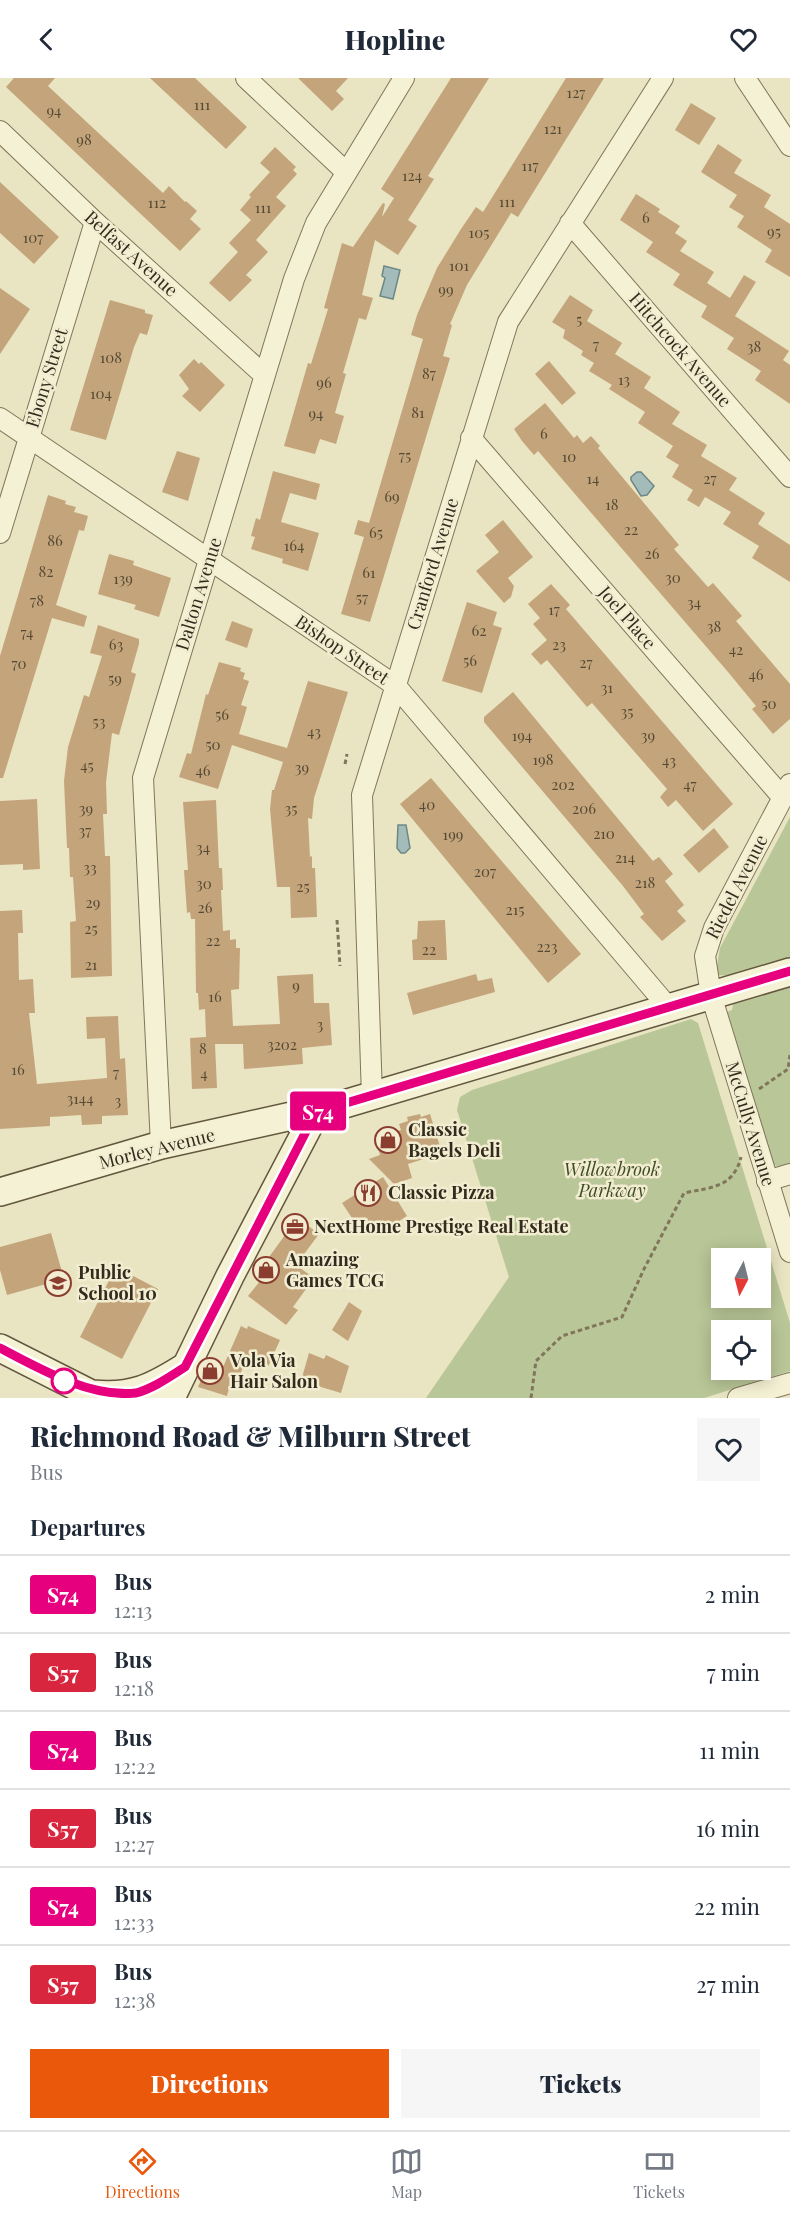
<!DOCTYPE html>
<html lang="en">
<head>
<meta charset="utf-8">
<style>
	body { margin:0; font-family:"Playfair Display",serif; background:#f6f6f7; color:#1f2937; height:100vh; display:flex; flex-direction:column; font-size:22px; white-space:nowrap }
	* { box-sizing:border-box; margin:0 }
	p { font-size:20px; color:#747a83 }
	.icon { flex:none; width:33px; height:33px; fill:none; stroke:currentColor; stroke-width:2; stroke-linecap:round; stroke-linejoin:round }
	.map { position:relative; height:1320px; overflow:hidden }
	.sheet { display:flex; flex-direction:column; background:#fff; flex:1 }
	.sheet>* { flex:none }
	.badge { padding:0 12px; border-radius:4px; font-size:21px; line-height:39px }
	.needle { width:39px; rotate:187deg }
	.tools { position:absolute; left:711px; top:1170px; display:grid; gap:12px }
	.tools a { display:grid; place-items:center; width:60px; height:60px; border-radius:0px; background:#fff; box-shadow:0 3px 15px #0003; font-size:30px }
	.map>.badge { position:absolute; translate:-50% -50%; box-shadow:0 0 0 3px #fff }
	h2 { padding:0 30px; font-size:22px; line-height:54px }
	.round { display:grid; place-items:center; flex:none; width:63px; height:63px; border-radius:0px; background:#f6f6f7 }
	.summary { display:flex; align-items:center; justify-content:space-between; height:102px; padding:0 30px }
	h1 { font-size:28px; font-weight:800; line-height:45px }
	.cta { display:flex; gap:12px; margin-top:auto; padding:12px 30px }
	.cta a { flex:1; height:69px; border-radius:0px; background:#ea580c; color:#fff; font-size:24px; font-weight:800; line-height:69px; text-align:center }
	.cta a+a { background:#f6f6f7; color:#1f2937 }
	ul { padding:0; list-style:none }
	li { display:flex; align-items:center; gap:18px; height:78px; padding:0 30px; border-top:2px solid #e0e1e3 }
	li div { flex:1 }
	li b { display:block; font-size:22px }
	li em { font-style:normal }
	li .badge { min-width:66px; font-weight:700; text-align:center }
	header { display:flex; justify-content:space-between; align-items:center; height:78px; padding:0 30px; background:#fff; font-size:27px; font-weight:800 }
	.tab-bar { display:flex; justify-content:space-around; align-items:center; height:84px; border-top:2px solid #e0e1e3; background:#fff; font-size:16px; color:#747a83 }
	.tab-bar a { display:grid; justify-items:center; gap:3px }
	.tab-bar .active { color:#ea580c }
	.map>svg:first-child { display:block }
	.green { fill:#b9c697; fill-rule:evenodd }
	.water { fill:#a4bcb9; stroke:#6c8987; stroke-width:1.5 }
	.building { fill:#c4a57b }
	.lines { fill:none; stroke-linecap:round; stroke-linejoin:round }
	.street-casing { stroke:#81765b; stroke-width:22 }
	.secondary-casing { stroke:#63573e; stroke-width:30 }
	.path { stroke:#81765b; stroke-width:3; stroke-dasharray:4.5 3; stroke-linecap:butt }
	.street { stroke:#f5f1d4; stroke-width:20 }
	.secondary { stroke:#f5f1d4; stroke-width:27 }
	.line-casing { stroke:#fff; stroke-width:14 }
	.line { stroke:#e6007e; stroke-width:9 }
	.stop-dot { fill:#fff; stroke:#e6007e; stroke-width:3 }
	.labels { text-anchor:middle; stroke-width:5; stroke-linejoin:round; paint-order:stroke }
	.number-label { font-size:15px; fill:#564a35 }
	.street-label { font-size:18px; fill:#322b1e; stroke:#f2edd0 }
	.poi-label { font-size:18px; font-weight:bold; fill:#322b1e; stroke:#f2edd0; text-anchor:start }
	.park-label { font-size:18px; font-style:italic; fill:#3d4d26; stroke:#f2edd0 }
</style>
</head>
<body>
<header><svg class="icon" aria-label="back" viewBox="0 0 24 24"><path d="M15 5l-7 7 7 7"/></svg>Hopline<svg class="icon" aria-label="heart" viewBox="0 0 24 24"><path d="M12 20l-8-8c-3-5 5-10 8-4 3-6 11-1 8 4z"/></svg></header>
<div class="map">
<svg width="790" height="1320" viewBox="0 0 790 1320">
	<rect width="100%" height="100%" fill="#e9e4c2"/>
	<path class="green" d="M790,739V882L730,898L718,897L716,893L720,870Z
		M790,910V1091H781L770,1084L732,962L727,934L732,932L733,926Z
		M691,941L698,945L790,1245V1293L704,1320H426L509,1199L457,1032L460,1019L472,1012ZM722,1180H760V1220H722ZM722,1252H760V1292H722Z"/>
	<path class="water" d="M384,188L400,192L393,221L380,218L385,200L382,198Z
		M637,394H641L654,408L647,417L641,418L631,402V399Z
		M398,747H406L410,770L405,775H401L397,770Z"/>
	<path class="building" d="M14,0H55L48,8L163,115L169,108L185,124L186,123L197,133L190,141L201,151L180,173L6,9Z
		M150,0H195L247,49L226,71Z
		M298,0H348L336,13L344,21L332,33Z
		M451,0H489L428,98L434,101L408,142L417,148L398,177L375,162L362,217L373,220L366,242L359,240L343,295L346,296L335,335L344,338L336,366L320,361L315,376L284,368L308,285L311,286L328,231L324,230L342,165L353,169L383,125L385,126L382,139L394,120L381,111Z
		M566,0H604L518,139L511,135L467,207L450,246L452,247L443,278L450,280L370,544L341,536L364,459L354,456L358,442L369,445L423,261L411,257L417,237L437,190L461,151L476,129L483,134Z
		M691,25L716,40L699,67L675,52Z
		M718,66L742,82L734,95L771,117L764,129L790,146V199L765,184L772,172L737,149L744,138L729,129L737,117L701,94Z
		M275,69L296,89L293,92L297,96L276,119L286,128L256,162L268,174L246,197L252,202L230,224L209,205L238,174L229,165L251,142L240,132L251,119L249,117L270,94L260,85Z
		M0,104L59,159L34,186L0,155Z
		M636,116L660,131L658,134L680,148L675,155L687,163L680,173L714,194L707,205L730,220L744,197L756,204L735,238L789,273L783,282L790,287V326L755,302L761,293L727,271L734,260L701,239L707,228L673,207L680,196L646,174L653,164L620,142Z
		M0,210L30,231L0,276Z
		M570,217L593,232L587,243L622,265L615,276L651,299L644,310L680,334L672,346L707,367L701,378L737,400L729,412L765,435L758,446L790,467V504L752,480L759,468L723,446L731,434L705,419L699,429L687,422L693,412L672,399L679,387L666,379L673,368L638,345L645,334L609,311L612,307L589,293L594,285L581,277L583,273L563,260L565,252L552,244Z
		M110,222L145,232V235L153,237L147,257L140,255L134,269L106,362L70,352Z
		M194,281L199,286L201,284L225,307L200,334L182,318L189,311L179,297Z
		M549,283L576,315L562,327L535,296Z
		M545,325L574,360L577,357L583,365L591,358L600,368L598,370L679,467L674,471L708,509L713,505L742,538L736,543L790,606V641L773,656L752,631L756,628L728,594L538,373L534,377L522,363L514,351Z
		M177,373L200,380L188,423L162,414Z
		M273,393L320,406L316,422L290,415L281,444L319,455L308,493L282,485L283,481L251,471L255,459L251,458L256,440L260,442Z
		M48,417L66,423L65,426L76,429L74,434L88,438L84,453L79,452L56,527L87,538L84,549L52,540L3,700H0V578Z
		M503,442L533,479L508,500L514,508L511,519L504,525L476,493L499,474L485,457Z
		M109,476L134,483L133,487L171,500L159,539L134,531L136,527L98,516Z
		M551,506L570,527L566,531L733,726L703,753L676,722L668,729L660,719L667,711L592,625L587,629L547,582L541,587L531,576L547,562L533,546L540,540L528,526Z
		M467,524L497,534L493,547L502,550L482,615L442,603Z
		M232,543L253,551L247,570L225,562Z
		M98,547L139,561V566L131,594L136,596L119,657L112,655L106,704L107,736H103L105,778H110L112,898L71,900L70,844L76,843L73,799H70L69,770H67L64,703L68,669L84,617L89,619L102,578L90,575Z
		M219,584L241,590L240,593L245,595L243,601L249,603L241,627L247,629L239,656L287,670L308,603L348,614L314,720L312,741L308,740L310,779L312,778V790H315L317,839L291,840L290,809H277L270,731L272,712H274L283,684L232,667L218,711L179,699L187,675L191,676L206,616L208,617Z
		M513,614L653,783L659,779L673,796L665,803L684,827L677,833L686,843L662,863L640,839L644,836L623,808L484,644V639Z
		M431,700L581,876L548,905L400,726Z
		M37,721L40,791L23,792V786L0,787V723Z
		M216,722L219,790H222L223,812H221L223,853L230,852V862L236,861V870H240L239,911L231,912L233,948L280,946L277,898L313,896L314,925H329L332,967L302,970L303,986L244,991L243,966H215L217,1010L192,1011L190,960L206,959L205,931L199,932L198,915H196L195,841H191L190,834L187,835L184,792H188L183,724Z
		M714,750L729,769L699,795L683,777Z
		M22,832L23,855H18L19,902L33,901L35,935H29L37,1006L107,1000L105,960L87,961L86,939L118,938L120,981L125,980L128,1037L102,1038V1046L82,1047L81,1037L50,1039V1048L0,1051V833Z
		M445,842L447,882H413L412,862L417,861L418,843Z
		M476,896L478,903L492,900L495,914L413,937L407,915Z
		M420,1036L421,1039L430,1036L442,1075L408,1086L412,1100L394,1106L369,1081L380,1077L375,1061L401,1052L399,1046L408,1043L407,1039Z
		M383,1099L407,1138L377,1157L376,1154L371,1157L354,1143L342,1125Z
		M295,1138L319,1156L296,1187L314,1200L293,1229L298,1232L286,1247L248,1218L264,1198L258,1194L288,1153L285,1151Z
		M51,1155L64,1201L7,1217L0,1192V1169Z
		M116,1189L158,1211L122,1281L80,1259Z
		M349,1224L362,1233L348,1263L332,1252Z
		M241,1248L247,1251L248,1248L280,1262L267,1291L245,1281L236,1312L229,1310L227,1318L198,1309L208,1285L223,1289Z
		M309,1275L324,1281L326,1277L349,1288L341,1315L301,1303Z"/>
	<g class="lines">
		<defs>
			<path id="street" d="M246,0L346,94
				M745,0L790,68
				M0,53L95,144L264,297
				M570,145L790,399
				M0,340L396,608L669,930
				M471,360L783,720
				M0,455L95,144
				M790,706L714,850L705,878L711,917L790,1174
				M372,1019L362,717L508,244L663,0
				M161,1067L143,700L294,201L316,145L404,0
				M767,1103L790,1096
				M738,1320L790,1305"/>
			<path id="secondary" d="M0,1114L161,1067L341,1027L790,894
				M0,1270L99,1320
				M92,1316C132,1320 152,1310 185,1289
				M171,1320L230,1198L316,1034"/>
		</defs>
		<use href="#street" class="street-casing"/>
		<use href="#secondary" class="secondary-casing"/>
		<path class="path" d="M345,686L347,676
			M337,842L340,888
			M759,1011L788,991L790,977
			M531,1320L536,1283L562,1258L622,1239L644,1191L684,1115C712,1109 733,1110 741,1079"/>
		<use href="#street" class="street"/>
		<use href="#secondary" class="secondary"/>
	</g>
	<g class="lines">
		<defs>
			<path id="line" d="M0,1270C40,1291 90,1320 136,1315C154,1310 169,1299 185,1289L316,1034L790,893"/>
		</defs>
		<use href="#line" class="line-casing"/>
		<use href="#line" class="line"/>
	</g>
	<defs>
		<symbol id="shop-ring" viewBox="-11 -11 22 22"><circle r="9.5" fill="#f2edd0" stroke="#8b3e30" stroke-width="1.5"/><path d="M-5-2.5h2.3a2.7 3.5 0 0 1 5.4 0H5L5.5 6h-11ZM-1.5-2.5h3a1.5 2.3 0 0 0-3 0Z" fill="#8b3e30"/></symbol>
		<symbol id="restaurant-ring" viewBox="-11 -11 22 22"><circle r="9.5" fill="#f2edd0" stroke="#8b3e30" stroke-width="1.5"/><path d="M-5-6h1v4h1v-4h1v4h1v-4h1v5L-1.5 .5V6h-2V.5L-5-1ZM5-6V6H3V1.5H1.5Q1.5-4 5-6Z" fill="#8b3e30"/></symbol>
		<symbol id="office-ring" viewBox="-11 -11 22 22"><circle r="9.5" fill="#f2edd0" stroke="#8b3e30" stroke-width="1.5"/><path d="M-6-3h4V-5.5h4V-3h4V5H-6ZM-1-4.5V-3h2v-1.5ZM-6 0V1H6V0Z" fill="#8b3e30"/></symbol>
		<symbol id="school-ring" viewBox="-11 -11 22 22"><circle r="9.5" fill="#f2edd0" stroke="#8b3e30" stroke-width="1.5"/><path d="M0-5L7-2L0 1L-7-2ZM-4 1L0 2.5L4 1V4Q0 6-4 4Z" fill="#8b3e30"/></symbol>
	</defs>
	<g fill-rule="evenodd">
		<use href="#shop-ring" x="373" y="1047" width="30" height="30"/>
		<use href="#restaurant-ring" x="353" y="1100" width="30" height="30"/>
		<use href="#office-ring" x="280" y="1134" width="30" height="30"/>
		<use href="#shop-ring" x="251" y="1177" width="30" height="30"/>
		<use href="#school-ring" x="43" y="1190" width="30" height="30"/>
		<use href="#shop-ring" x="195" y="1278" width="30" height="30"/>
	</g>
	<circle class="stop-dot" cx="64" cy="1303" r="12"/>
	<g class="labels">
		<g class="number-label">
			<text x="576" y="20">127</text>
			<text x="202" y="32">111</text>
			<text x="54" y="38">94</text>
			<text x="553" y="56">121</text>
			<text x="84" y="67">98</text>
			<text x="530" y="93">117</text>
			<text x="412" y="103">124</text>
			<text x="507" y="129">111</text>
			<text x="157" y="130">112</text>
			<text x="263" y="135">111</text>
			<text x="646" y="145">6</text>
			<text x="774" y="159">95</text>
			<text x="479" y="160">105</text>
			<text x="33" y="165">107</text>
			<text x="459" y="193">101</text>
			<text x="446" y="217">99</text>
			<text x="579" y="247">5</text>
			<text x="596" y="272">7</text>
			<text x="754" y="274">38</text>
			<text x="111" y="285">108</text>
			<text x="429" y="301">87</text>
			<text x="624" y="307">13</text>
			<text x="324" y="310">96</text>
			<text x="101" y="321">104</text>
			<text x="418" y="340">81</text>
			<text x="316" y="341">94</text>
			<text x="544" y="361">6</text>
			<text x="405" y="383">75</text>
			<text x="569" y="384">10</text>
			<text x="593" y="406">14</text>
			<text x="710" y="406">27</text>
			<text x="392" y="424">69</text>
			<text x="612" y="432">18</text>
			<text x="631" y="457">22</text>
			<text x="376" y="460">65</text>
			<text x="55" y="468">86</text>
			<text x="294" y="473">164</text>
			<text x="652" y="481">26</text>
			<text x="46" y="499">82</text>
			<text x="369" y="500">61</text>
			<text x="673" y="505">30</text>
			<text x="123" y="506">139</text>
			<text x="362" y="525">57</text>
			<text x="37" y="528">78</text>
			<text x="694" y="530">34</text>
			<text x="554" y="537">17</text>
			<text x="714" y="554">38</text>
			<text x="479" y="558">62</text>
			<text x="27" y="560">74</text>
			<text x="116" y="572">63</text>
			<text x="559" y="572">23</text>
			<text x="736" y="577">42</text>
			<text x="470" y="588">56</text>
			<text x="586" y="590">27</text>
			<text x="19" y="591">70</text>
			<text x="756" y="602">46</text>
			<text x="115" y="606">59</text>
			<text x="607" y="615">31</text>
			<text x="769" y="631">50</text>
			<text x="627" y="639">35</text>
			<text x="222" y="642">56</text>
			<text x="99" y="649">53</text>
			<text x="314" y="659">43</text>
			<text x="522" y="663">194</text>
			<text x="648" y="663">39</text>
			<text x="213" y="672">50</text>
			<text x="543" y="687">198</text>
			<text x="669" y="688">43</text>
			<text x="87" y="693">45</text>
			<text x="302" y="695">39</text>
			<text x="203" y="698">46</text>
			<text x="563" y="712">202</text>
			<text x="690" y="712">47</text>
			<text x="427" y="732">40</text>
			<text x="86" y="736">39</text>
			<text x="291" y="736">35</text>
			<text x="584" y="736">206</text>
			<text x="85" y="758">37</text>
			<text x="604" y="761">210</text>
			<text x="453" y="762">199</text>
			<text x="203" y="775">34</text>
			<text x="625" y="785">214</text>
			<text x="90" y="795">33</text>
			<text x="485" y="799">207</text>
			<text x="645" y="810">218</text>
			<text x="204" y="811">30</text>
			<text x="303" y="814">25</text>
			<text x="93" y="830">29</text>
			<text x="205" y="835">26</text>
			<text x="515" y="837">215</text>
			<text x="91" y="856">25</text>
			<text x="213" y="868">22</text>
			<text x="547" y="874">223</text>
			<text x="429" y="877">22</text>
			<text x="91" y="892">21</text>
			<text x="296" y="913">9</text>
			<text x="215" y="924">16</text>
			<text x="320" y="952">3</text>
			<text x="282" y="972">3202</text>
			<text x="203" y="976">8</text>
			<text x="18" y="997">16</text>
			<text x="116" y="1000">7</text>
			<text x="204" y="1001">4</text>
			<text x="80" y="1026">3144</text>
			<text x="118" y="1028">3</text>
		</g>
		<g class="street-label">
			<text transform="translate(131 176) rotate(42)" y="6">Belfast Avenue</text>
			<text transform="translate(680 272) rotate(49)" y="6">Hitchcock Avenue</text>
			<text transform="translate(47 300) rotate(-73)" y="6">Ebony Street</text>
			<text transform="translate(433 486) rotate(-73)" y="6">Cranford Avenue</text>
			<text transform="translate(199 516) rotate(-73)" y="6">Dalton Avenue</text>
			<text transform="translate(627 540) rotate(49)" y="6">Joel Place</text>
			<text transform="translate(342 572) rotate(34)" y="6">Bishop Street</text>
			<text transform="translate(737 809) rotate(-63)" y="6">Riedel Avenue</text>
			<text transform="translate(750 1046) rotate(73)" y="6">McCully Avenue</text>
			<text transform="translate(157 1071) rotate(-14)" y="6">Morley Avenue</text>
		</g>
		<g class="poi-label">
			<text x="408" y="1058">Classic<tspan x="408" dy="21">Bagels Deli</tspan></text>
			<text x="388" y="1121">Classic Pizza</text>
			<text x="314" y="1155">NextHome Prestige Real Estate</text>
			<text x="286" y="1188">Amazing<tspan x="286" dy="21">Games TCG</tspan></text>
			<text x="78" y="1201">Public<tspan x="78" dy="21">School 10</tspan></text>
			<text x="230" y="1289">Vola Via<tspan x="230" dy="21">Hair Salon</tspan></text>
		</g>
		<g class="park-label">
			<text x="612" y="1098">Willowbrook<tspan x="612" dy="21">Parkway</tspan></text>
		</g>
	</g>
</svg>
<div class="tools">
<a><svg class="needle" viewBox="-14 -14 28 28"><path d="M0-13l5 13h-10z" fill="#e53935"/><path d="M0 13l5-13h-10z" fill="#747a83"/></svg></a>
<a><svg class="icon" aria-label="locate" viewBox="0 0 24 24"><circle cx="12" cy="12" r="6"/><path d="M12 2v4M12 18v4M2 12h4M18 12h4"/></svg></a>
</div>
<b class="badge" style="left:318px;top:1033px;background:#e6007e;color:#fff">S74</b>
</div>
<section class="sheet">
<div class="summary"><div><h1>Richmond Road &amp; Milburn Street</h1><p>Bus</p></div><a class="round"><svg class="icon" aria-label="heart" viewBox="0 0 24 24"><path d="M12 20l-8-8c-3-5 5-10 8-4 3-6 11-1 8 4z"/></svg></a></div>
<h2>Departures</h2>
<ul>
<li><span class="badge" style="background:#e6007e;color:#fff">S74</span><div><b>Bus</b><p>12:13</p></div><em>2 min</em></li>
<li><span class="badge" style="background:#d7263d;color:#fff">S57</span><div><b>Bus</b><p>12:18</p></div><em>7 min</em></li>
<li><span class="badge" style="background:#e6007e;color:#fff">S74</span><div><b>Bus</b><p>12:22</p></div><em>11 min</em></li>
<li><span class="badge" style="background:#d7263d;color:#fff">S57</span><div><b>Bus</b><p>12:27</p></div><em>16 min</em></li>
<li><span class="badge" style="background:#e6007e;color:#fff">S74</span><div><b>Bus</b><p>12:33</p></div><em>22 min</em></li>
<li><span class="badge" style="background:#d7263d;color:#fff">S57</span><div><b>Bus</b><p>12:38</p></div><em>27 min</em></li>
</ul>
<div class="cta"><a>Directions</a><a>Tickets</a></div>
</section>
<nav class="tab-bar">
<a class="active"><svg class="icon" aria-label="directions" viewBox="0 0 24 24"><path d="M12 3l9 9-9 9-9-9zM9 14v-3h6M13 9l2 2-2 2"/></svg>Directions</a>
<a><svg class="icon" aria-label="map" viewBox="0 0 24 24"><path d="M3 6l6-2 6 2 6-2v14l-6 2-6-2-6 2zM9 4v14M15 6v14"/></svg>Map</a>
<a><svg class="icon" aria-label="tickets" viewBox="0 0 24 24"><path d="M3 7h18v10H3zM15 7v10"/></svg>Tickets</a>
</nav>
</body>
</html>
